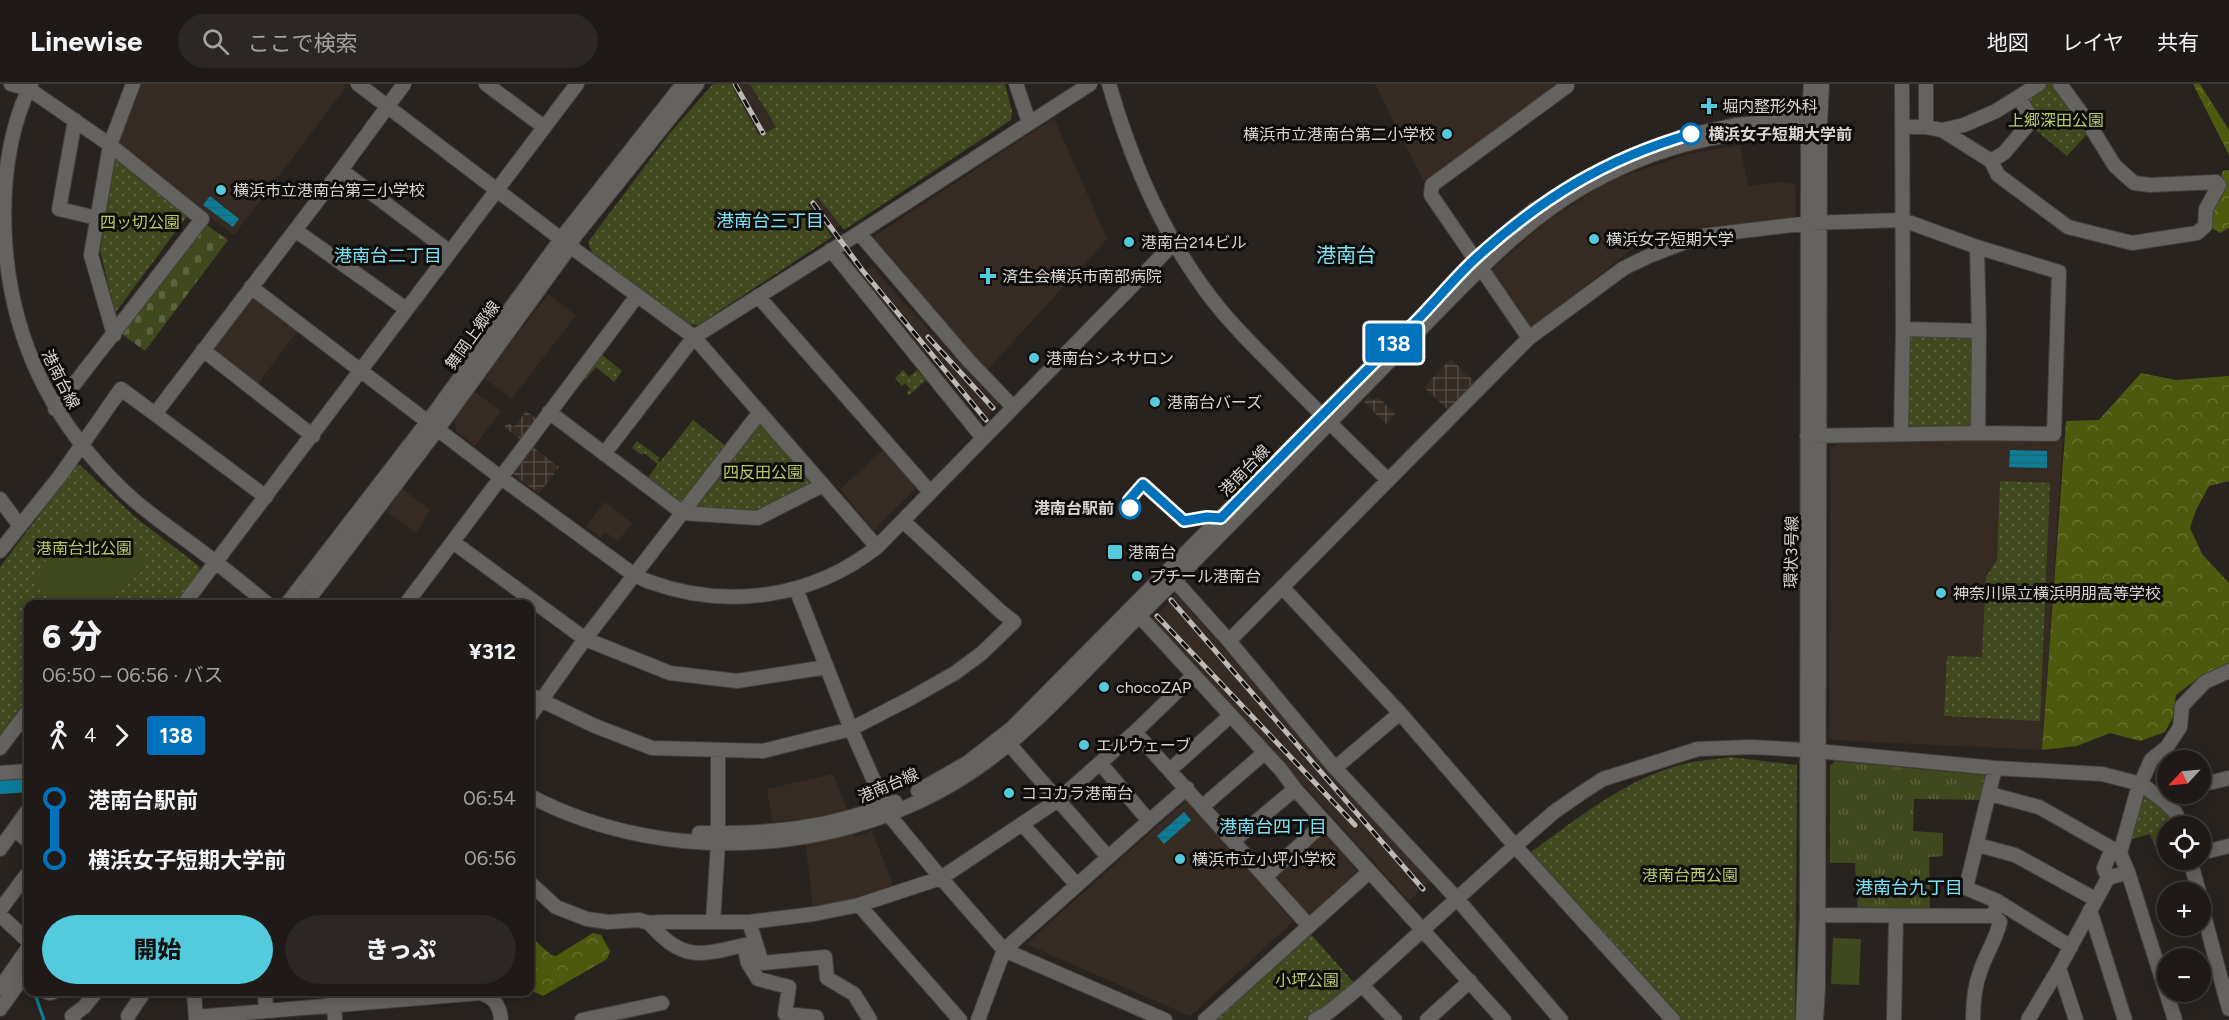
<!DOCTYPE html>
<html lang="ja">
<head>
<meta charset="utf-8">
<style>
	body { margin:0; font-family:Figtree,"Noto Sans JP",sans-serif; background:#2c2724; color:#f1f3f6; height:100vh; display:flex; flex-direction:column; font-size:22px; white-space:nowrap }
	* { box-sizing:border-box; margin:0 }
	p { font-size:20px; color:#a1a1a1 }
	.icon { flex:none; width:33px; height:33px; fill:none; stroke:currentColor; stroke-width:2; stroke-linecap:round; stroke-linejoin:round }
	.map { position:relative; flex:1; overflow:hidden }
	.drawer { position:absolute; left:24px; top:516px; width:510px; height:396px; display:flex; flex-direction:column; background:#1f1a17; border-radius:12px; box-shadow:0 3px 15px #0003,0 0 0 2px #3c3836 }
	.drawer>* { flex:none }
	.badge { padding:0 12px; border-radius:4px; font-size:21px; line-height:39px }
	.needle { width:39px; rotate:244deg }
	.tools { position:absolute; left:2157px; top:666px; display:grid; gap:12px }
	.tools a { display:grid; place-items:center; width:54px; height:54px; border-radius:50%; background:#1f1a17; box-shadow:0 3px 15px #0003,0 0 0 2px #3c3836; font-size:30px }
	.map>.badge { position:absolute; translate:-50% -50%; box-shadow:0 0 0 3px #fff }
	.legs { display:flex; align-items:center; gap:9px; height:66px; padding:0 18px; font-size:20px }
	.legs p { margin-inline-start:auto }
	.summary { display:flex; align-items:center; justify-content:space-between; height:102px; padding:0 18px }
	h1 { font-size:33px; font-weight:800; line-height:45px }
	.cta { display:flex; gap:12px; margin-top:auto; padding:12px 18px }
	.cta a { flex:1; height:69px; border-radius:36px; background:#54cadd; color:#111; font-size:24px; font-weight:800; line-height:69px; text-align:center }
	.cta a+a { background:#2c2724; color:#f1f3f6 }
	ul { padding:0 18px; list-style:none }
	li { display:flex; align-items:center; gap:21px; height:60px; font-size:22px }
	li i { display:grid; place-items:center; width:9px; height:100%; margin:0 8px; background:currentColor }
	li i::after { content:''; width:15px; height:15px; margin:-8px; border:4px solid; border-radius:50%; background:#1f1a17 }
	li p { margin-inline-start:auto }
	li:first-child i { background:linear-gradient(#0000 50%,currentColor 0) }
	li:last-child i { background:linear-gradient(currentColor 50%,#0000 0) }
	header { display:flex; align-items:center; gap:36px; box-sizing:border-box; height:84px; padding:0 30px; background:#1f1a17; border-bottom:2px solid #3c3836 }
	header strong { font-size:28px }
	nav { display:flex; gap:33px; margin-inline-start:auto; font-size:21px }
	.search { width:420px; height:54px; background:#2c2724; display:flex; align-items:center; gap:15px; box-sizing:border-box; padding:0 21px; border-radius:33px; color:#a1a1a1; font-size:22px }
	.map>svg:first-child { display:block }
	.built { fill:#352b23 }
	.industrial { fill:url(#industrial-grid) }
	.grass { fill:url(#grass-tufts) }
	.forest { fill:url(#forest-crowns) }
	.cemetery { fill:url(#cemetery-stones) }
	.park { fill:url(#park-dots) }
	.pitch { fill:#40491d }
	.water { fill:url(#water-rules) }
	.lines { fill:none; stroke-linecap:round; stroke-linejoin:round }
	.stream { stroke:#0c7d99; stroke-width:3 }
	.river { stroke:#0c7d99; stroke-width:18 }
	.minor-casing { stroke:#453f3c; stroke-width:16 }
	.minor { stroke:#656360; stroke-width:14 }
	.rail-casing { stroke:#bdb9b6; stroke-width:5 }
	.rail { stroke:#0f0d0b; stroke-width:3; stroke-dasharray:9; stroke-linecap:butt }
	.line-1-casing { stroke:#fff; stroke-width:14 }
	.line-1 { stroke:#0072bc; stroke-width:9 }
	.poi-dot { fill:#54cadd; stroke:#0f0d0b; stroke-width:2 }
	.stop-1-dot { fill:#fff; stroke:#0072bc; stroke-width:3 }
	.labels { text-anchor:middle; stroke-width:6; stroke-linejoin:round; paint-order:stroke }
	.poi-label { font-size:16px; fill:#d8d5d2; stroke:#0f0d0b; text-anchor:start }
	.park-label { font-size:16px; fill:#b7cc68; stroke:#0f0d0b }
	.stop-label { font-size:16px; font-weight:bold; fill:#d8d5d2; stroke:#0f0d0b; text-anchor:start }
	.street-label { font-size:16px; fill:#d8d5d2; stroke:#0f0d0b }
	.neighbourhood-label { font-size:18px; fill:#7be3f5; stroke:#0f0d0b }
	.quarter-label { font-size:20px; fill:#7be3f5; stroke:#0f0d0b }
</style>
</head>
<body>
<header>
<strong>Linewise</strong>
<div class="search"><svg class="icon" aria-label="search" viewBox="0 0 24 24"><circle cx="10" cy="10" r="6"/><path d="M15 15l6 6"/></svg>ここで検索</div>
<nav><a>地図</a><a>レイヤ</a><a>共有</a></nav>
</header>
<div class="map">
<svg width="2229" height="936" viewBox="0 0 2229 936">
	<defs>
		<pattern id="industrial-grid" width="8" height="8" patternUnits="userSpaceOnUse" patternTransform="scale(1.5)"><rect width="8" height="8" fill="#352b23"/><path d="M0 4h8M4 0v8" fill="none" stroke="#524942"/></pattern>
		<pattern id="grass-tufts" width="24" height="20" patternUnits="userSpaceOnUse" patternTransform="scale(1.5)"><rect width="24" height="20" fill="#40491d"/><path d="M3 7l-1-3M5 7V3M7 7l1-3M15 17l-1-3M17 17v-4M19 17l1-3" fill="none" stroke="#5b623d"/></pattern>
		<pattern id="forest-crowns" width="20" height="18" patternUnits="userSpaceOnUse" patternTransform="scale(1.5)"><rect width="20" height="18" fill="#4d5a0d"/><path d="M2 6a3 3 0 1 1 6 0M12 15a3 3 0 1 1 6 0" fill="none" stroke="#66712f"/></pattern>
		<pattern id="cemetery-stones" width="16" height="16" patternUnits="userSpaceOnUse" patternTransform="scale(1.5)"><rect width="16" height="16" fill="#40491d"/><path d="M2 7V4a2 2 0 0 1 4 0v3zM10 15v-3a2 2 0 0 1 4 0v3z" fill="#5b623d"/></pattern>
		<pattern id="park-dots" width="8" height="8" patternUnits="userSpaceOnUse" patternTransform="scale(1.5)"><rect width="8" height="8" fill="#40491d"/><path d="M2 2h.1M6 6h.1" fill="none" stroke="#5b623d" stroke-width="1.8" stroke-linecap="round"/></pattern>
		<pattern id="water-rules" width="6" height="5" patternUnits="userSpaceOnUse" patternTransform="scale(1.5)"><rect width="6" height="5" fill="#0c7d99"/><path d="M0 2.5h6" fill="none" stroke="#216575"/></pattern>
	</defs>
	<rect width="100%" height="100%" fill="#29231f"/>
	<path class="built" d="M138,0H342L346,3L234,151L114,61Z
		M731,0H750L776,43L759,52Z
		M1375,0H1559L1427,98L1423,96Z
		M1054,34L1107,155L988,285L931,229L875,155L876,151Z
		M1740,61L1748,102L1780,98L1795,100L1796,134L1690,144L1632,165L1530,246L1489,188L1546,138L1611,96L1688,70Z
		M819,113L840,141L829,150L808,121Z
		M871,181L926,244L999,320L983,337L860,191Z
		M253,210L299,245L257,301L208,265Z
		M548,210L576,231L512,315L484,294Z
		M474,308L501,327L475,362L456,347L454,335Z
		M1977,355H2063L2042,666L1833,656L1829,653L1830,366L1837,359Z
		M883,366L916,404L874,447L840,405Z
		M402,405L430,426L416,449L386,427Z
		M605,418L632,439L618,457L605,448L601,454L586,442Z
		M1176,510L1368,729L1431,795L1409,817L1153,536Z
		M833,690L845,720L854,753L872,747L894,804L855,818L813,824L806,763L800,735L775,738L772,736L767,705Z
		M1188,715L1293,838L1190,932L1026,860Z
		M1321,747L1326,749L1357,787L1311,830H1308L1275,792Z"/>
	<path class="industrial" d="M1451,275L1475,298L1448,326L1424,303Z
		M1369,312L1374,316L1378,313L1395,330L1386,340L1364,318Z
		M526,327L537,335L521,356L504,343L508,339L514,343Z
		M529,360L559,383L539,410L512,389Z"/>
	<path class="grass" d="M1835,677L1993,692L1988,716L1914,715L1913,747L1943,749V772L1929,773L1930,832L1858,831L1855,779H1830V682Z"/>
	<path class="forest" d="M2193,0H2200L2229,46V71Z
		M2229,86V144L2220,149L2205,140L2223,87Z
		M2141,289L2176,296L2229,292V397L2209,402L2196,426L2190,444L2202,470L2229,499V581L2201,592L2176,611L2173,633L2165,648L2140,657L2110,649L2077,662L2042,666L2066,337L2099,336Z
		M593,849L601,851L610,867L607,875L543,912L530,906V852L551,871L556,872Z"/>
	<path class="cemetery" d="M205,140L228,156L145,267L123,251L122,247Z"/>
	<path class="park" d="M713,0H731L759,52L776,43L750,0H1005L1012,27L1011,36L844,146L818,113L808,121L832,153L698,241L687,240L592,169L588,158L669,50Z
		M2047,0H2056L2089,48L2067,72L2032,43L2024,14Z
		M115,74L188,131L115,229L100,166Z
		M1907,249L1976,251L1971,344H1906Z
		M600,269L622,287L614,298L596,283L586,295L582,291Z
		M903,286L909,293L917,286L926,296L909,311L907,308L910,305L905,299L902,302L895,294Z
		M693,336L727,363L685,418L679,419L647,395L658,380L644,369L642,371L632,364L637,357L660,374L658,376L660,378Z
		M762,340L813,395L811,399L751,431L699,423L698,420L758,341Z
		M77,381H80L135,433L199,482L200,490L177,520H28V614L0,651V483Z
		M2000,397L2050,399L2040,637L1944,632L1947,572L1982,573L1986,493L1997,476Z
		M1730,673L1797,681L1795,936H1675L1531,768C1577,735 1624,696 1680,681C1696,676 1714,676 1730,673Z
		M2143,709L2170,730L2176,742H2168L2167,761L2155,763L2150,750L2129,756Z
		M1309,848L1355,900L1331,920L1305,936H1215Z"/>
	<path class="pitch" d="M85,447L98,448L118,455L142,472L144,480L141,488L122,506L102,520H65L44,509L38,503L36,492L38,486L53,468L73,451Z
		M1833,854L1861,855L1859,901L1831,900Z"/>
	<path class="water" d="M210,112L239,135L233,143L203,121Z
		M2010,366L2047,367V384L2009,383Z
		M1184,728L1191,736L1164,760L1157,752Z"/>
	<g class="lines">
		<path class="stream" d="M36,913L44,936"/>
		<path class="river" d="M0,701L28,699"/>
		<defs>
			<path id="minor" d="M11,0L29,5L110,61L202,135L55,325
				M31,0C8,47 2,104 5,156C11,256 52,339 125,408C146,428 170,444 193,461C219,480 243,500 268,520
				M358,0L578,168L694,253L877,463
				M486,0L544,43
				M1016,0L1029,38
				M1109,0C1132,80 1166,159 1219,224C1241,251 1267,275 1291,300C1323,332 1355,364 1388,396
				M1926,0V43
				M75,36L59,125L97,134
				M1902,43H1926L1942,46L1964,41L1996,27L2039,0
				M1942,46L1991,77L1998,91L2068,143L2132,159L2197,149L2205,142L2206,125L2219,101L2216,98L2150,101L2134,99L2115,82L2087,37L2060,0
				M1680,53L1736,41L1809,35L1820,39
				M1991,77L2004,69L2032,36L2019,13
				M341,86L450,168
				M295,146L406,225
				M859,149L969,277L1013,323
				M1977,163L1979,247L1978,349
				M831,166L983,354
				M251,203L500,393L630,488C637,491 643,496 650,498C728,526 812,514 877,463L1175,158
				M758,212L930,408
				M1435,218L1475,175L1535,125
				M1903,245L1979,247
				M114,251L91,171L110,61L133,0
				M1529,254L1431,111L1432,101L1567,2
				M203,266L313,352
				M549,328L683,429L758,434L823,401
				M1901,350L1903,245L1902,0
				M604,370L694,253L859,149L1090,0
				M266,413L155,330L341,86L404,0
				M0,415L20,442L0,467
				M20,442L60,392L121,305L155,330
				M453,458L585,555L670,589L737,597L827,583
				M1169,490L1229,557L1335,684L1458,816L1561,936
				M1283,504L1400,629L1515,762L1673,936
				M796,505L851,645L889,731L941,794L1004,866L1165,936
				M184,520L577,0
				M287,520L435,328L567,147L683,0
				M305,520L437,346L564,171L575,152L697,0
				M406,520L637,212
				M1133,525L1281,686L1295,705L1504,936
				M1229,557L1529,254L1624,184L1649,172L1701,152L1809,139L1903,136L1977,163L2059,188L2054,350L1978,349L1807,352
				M530,611L595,642L652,664L763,667L851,645L911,614L955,589L982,569L1014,538L1000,527L903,437
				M530,632L585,555L760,328
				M1135,648L1309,842L1205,936
				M1009,660L1108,773
				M0,664L28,627
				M1100,679L1149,737L1187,704
				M1335,684L1400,629
				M1995,684L1966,804L1997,817
				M1170,686L1230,632
				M0,689L28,687
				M2200,701L2229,694
				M918,707L967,679L1012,644L1389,264
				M1990,710L2039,723L2120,769
				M530,712C671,786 859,772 987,677C1045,634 1097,573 1149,522C1240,433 1327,340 1416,250C1468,197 1520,139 1585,102C1627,78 1675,60 1723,52C1751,48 1780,47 1808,45L1820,39
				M1203,722L1263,670
				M1022,740L1077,801
				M15,746L28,757
				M699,749C770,750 829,745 895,718
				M1233,757L1295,705
				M1978,761L2015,771L2095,815
				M0,765L28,726
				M2200,769L2229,762
				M2190,776L2199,808
				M2128,788L2175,936
				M1265,793L1325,738
				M2108,794L2104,784L2112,765
				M530,799L556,823L587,835L608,838L639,836L649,839L660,838H713L718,759V666
				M2200,816L2223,903L2229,902
				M859,821L960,936
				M0,826L28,789
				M2090,826L2125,936
				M0,831L28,857
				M1809,831L1994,832L1997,817L2071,863
				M713,838H749L814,830L859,821L941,794L1058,716L1135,648L1193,592
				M749,838L762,879L825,873L827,894L854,910L870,936
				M649,839C683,877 698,872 744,861L748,879L758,895L789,903L785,930L816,933L817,936
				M1309,842L1369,788
				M2059,884L2076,936
				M1362,901L1395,936
				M2223,903L2229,925
				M0,904L28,864
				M46,908L50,909L54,908
				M194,908L196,936
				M265,908L266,926
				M333,908L335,936
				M0,925L28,886
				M128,932L144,908
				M196,933L480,909C494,913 500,921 501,936
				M74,936L72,932L84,923L96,908
				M582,936L662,919
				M978,936L1004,866L1149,737
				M1315,936L1329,928L1362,901L1515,762L1554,728L1580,710L1603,695L1698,665L1750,663L1806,666L1995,684L2102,690L2141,700L2163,716L2175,728L2182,742
				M1427,936L1470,897
				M1803,936L1807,832L1808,45L1811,0
				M1816,936L1818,903L1820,39L1822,0
				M1894,936L1896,832
				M1973,936C1973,919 1974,904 1980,888C1985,871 1996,856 2000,838L1994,832
				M2028,936L2059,884L2108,794L2128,788L2120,769L2137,708L2151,676L2167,663L2180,643L2182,622L2205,598L2229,587"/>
		</defs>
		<use href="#minor" class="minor-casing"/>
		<use href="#minor" class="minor"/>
		<defs>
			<path id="rail" d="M735,0L763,49
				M813,119L863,187L986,336
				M928,253L993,324
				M1171,516L1423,805
				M1157,532L1355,741"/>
		</defs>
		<use href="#rail" class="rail-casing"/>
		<use href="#rail" class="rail"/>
	</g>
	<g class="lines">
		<defs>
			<path id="line-1" d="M1130,424L1129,416L1143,400L1184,437L1207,433L1221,434C1284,369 1347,306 1410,243C1433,221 1453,195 1476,174C1542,114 1605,75 1691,50"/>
		</defs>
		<use href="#line-1" class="line-1-casing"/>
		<use href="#line-1" class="line-1"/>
	</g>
	<g class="poi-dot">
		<path d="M1706 13h6v6h6v6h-6v6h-6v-6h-6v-6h6z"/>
		<circle cx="1447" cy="50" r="6"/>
		<circle cx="221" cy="106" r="6"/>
		<circle cx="1594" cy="155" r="6"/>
		<circle cx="1129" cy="158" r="6"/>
		<path d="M985 183h6v6h6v6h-6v6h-6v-6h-6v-6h6z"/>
		<circle cx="1034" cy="274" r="6"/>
		<circle cx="1155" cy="318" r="6"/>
		<rect x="1107" y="460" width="16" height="16" rx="3"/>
		<circle cx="1137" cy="492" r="6"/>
		<circle cx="1941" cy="509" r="6"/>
		<circle cx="1104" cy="603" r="6"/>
		<circle cx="1084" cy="661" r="6"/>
		<circle cx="1009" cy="709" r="6"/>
		<circle cx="1180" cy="775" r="6"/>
	</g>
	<g class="stop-1-dot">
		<circle cx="1691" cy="50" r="10"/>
		<circle cx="1130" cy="424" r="10"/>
	</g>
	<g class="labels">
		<g class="poi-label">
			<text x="1722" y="28">堀内整形外科</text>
			<text x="1435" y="56" text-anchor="end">横浜市立港南台第二小学校</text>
			<text x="233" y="112">横浜市立港南台第三小学校</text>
			<text x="1606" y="161">横浜女子短期大学</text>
			<text x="1141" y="164">港南台214ビル</text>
			<text x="1002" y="198">済生会横浜市南部病院</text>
			<text x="1046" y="280">港南台シネサロン</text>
			<text x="1167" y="324">港南台バーズ</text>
			<text x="1128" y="474">港南台</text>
			<text x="1149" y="498">プチール港南台</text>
			<text x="1953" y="515">神奈川県立横浜明朋高等学校</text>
			<text x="1116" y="609">chocoZAP</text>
			<text x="1096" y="667">エルウェーブ</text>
			<text x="1021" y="715">ココカラ港南台</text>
			<text x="1192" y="781">横浜市立小坪小学校</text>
		</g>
		<g class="park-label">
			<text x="2056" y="42">上郷深田公園</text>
			<text x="140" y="144">四ッ切公園</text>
			<text x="763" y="394">四反田公園</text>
			<text x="84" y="470">港南台北公園</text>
			<text x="1690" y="797">港南台西公園</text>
			<text x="1307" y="902">小坪公園</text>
		</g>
		<g class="stop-label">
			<text x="1708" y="56">横浜女子短期大学前</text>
			<text x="1114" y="430" text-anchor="end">港南台駅前</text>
		</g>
		<g class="street-label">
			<text transform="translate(472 251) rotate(-54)" y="6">舞岡上郷線</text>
			<text transform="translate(61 295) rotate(63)" y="6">港南台線</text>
			<text transform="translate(1244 386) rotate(-46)" y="6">港南台線</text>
			<text transform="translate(1791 468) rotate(-89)" y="6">環状3号線</text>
			<text transform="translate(888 701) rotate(-23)" y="6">港南台線</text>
		</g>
		<g class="neighbourhood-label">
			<text x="770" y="143">港南台三丁目</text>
			<text x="388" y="178">港南台二丁目</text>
			<text x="1273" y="749">港南台四丁目</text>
			<text x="1909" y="810">港南台九丁目</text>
		</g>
		<g class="quarter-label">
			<text x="1346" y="178">港南台</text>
		</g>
	</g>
</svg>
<div class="tools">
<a><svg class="needle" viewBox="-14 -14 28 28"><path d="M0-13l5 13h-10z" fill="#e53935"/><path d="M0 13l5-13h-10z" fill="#a1a1a1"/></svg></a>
<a><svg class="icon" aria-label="locate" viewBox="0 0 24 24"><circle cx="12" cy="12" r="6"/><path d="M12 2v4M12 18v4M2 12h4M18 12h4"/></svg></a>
<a>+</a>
<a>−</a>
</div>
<b class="badge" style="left:1394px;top:259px;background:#0072bc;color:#fff">138</b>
<section class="drawer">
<div class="summary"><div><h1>6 分</h1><p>06:50 – 06:56 · バス</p></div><b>¥312</b></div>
<div class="legs"><svg class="icon" aria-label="walk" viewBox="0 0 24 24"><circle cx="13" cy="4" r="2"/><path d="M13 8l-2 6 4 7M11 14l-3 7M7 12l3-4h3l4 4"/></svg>4<svg class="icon" aria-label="forward" viewBox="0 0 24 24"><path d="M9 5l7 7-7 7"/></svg><b class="badge" style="background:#0072bc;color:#fff">138</b></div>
<ul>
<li><i style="color:#0072bc"></i><b>港南台駅前</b><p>06:54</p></li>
<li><i style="color:#0072bc"></i><b>横浜女子短期大学前</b><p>06:56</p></li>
</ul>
<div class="cta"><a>開始</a><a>きっぷ</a></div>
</section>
</div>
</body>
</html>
